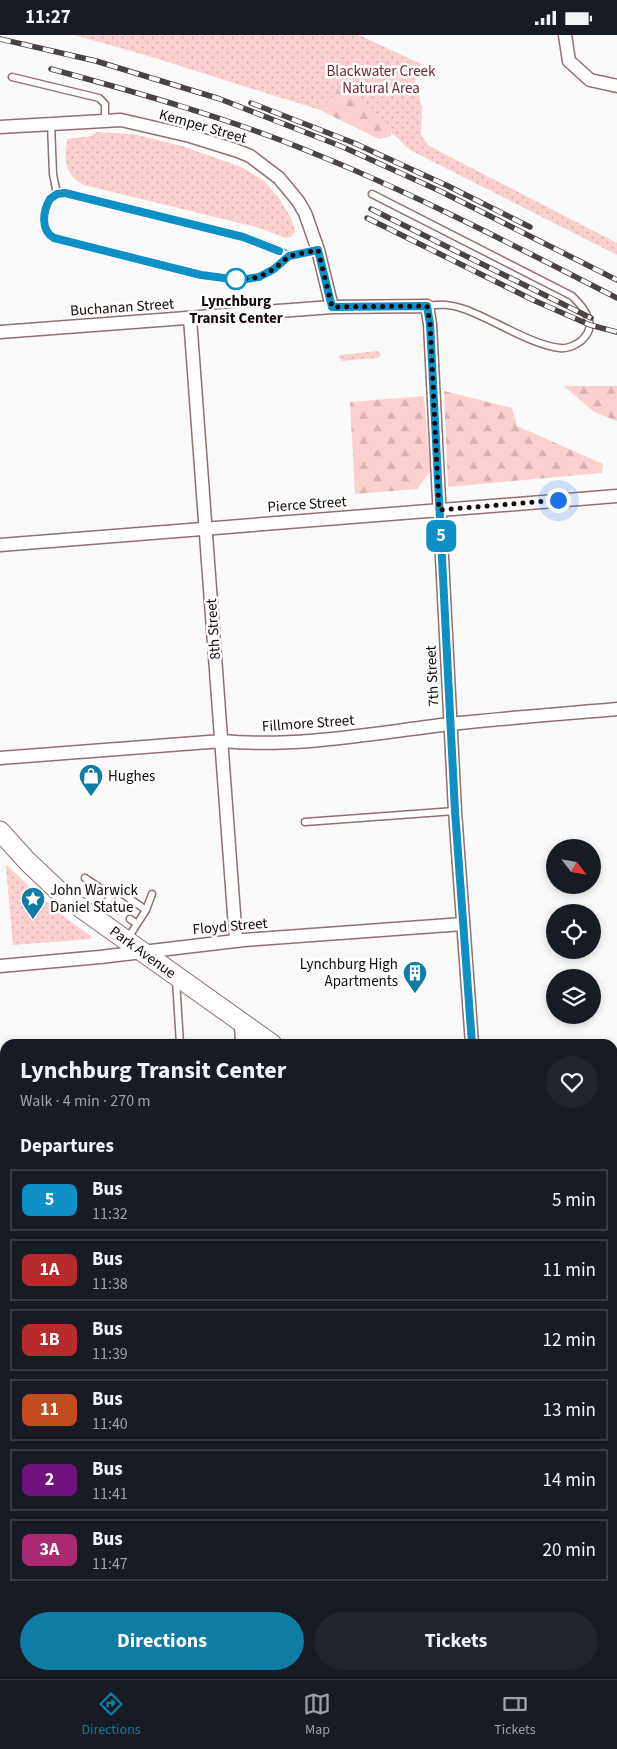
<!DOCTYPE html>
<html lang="en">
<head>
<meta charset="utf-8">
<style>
	body { margin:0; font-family:"Source Sans 3",sans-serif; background:#20242c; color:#f1f3f6; height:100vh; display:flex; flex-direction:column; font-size:19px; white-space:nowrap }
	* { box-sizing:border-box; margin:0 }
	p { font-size:16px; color:#9ea1a6 }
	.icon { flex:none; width:28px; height:28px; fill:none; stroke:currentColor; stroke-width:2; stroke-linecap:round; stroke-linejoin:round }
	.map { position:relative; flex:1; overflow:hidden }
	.details { position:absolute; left:0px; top:1004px; width:618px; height:641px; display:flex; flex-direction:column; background:#171b24; border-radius:15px 15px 0 0; box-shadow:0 2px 8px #0003 }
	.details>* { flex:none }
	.badge { padding:0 10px; border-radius:8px; font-size:18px; line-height:32px }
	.needle { width:32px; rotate:121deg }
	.buttons { position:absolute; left:546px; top:804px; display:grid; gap:10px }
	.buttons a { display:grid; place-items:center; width:55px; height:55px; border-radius:50%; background:#171b24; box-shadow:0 2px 8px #0003; font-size:25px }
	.you { position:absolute; width:25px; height:25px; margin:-12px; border:4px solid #fff; border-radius:50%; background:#1a73e8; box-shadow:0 0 0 8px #1a73e833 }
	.map>.badge { position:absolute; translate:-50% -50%; box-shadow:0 0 0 2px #fff }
	h2 { padding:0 20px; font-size:19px; line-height:45px }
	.round { display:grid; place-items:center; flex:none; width:52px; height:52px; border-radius:26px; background:#20242c }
	.summary { display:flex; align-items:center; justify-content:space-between; height:85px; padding:0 20px }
	h1 { font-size:24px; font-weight:700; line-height:38px }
	.primary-button { display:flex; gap:10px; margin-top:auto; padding:10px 20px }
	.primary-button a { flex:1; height:58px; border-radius:30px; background:#0e7ca5; color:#fff; font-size:20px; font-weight:700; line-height:58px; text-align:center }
	.primary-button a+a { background:#20242c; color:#f1f3f6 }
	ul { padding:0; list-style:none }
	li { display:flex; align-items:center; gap:15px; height:62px; margin:0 10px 8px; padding:0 10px; border:2px solid #363941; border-radius:0px }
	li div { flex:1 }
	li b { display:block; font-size:19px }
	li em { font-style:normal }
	li .badge { min-width:55px; font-weight:700; text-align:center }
	.status { display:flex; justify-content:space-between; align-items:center; height:35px; padding:0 25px; background:#171b24; direction:ltr }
	.status svg { height:14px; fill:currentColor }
	.dock { display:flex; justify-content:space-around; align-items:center; height:70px; border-top:1px solid #363941; background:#171b24; font-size:14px; color:#9ea1a6 }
	.dock a { display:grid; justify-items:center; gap:2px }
	.dock .current { color:#0e7ca5 }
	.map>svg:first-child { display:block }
	.grass { fill:url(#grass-dots) }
	.forest { fill:url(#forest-firs) }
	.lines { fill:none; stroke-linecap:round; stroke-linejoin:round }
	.service-casing { stroke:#926f70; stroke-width:9 }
	.minor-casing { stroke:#926f70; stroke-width:15 }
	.tertiary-casing { stroke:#926f70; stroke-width:19 }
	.secondary-casing { stroke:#926f70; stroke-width:21 }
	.service { stroke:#fff; stroke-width:6 }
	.minor { stroke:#fff; stroke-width:12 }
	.tertiary { stroke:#fff; stroke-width:16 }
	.secondary { stroke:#fff; stroke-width:19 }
	.rail-casing { stroke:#4b4242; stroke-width:5.5 }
	.rail { stroke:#fff; stroke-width:4; stroke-dasharray:11; stroke-linecap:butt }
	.line-casing { stroke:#fff; stroke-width:11 }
	.line { stroke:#0e8fc5; stroke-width:8 }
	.walk { stroke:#140809; stroke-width:5; stroke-dasharray:0 9 }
	.stop-dot { fill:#fff; stroke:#0e8fc5; stroke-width:2.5 }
	.labels { text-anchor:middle; stroke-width:5; stroke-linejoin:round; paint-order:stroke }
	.park-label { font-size:15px; fill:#72282f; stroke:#fff }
	.street-label { font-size:15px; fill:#140809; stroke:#fff }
	.stop-label { font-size:15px; font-weight:bold; fill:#140809; stroke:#fff }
	.poi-label { font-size:15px; fill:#140809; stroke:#fff; text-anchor:start }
</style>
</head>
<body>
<div class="status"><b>11:27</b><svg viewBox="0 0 49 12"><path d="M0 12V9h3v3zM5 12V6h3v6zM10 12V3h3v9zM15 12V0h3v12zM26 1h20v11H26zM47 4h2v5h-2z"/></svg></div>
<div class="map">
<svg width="617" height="1644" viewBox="0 0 617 1644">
	<defs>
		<pattern id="grass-dots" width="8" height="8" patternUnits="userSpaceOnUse" patternTransform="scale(1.25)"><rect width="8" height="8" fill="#fdd0d0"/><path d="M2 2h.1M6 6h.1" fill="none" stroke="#d8b1b1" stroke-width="1.8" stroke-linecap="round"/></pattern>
		<pattern id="forest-firs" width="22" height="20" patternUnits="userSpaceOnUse" patternTransform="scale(1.25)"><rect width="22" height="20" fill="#fdd0d0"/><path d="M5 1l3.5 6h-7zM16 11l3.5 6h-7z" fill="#d8b1b1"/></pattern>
	</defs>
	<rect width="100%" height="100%" fill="#fafafa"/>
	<path class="grass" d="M74,0H359L421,29L415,46L422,72L421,100L429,111L617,208V220L410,115L375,82L334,62L320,75L145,20Z
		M97,97L133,99L182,111L241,132L263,145L278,162L291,183L295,196L292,201L286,203L256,192L84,150C63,139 65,125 67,104L91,101Z
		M378,316L381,320L378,323L342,326L338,322L340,320Z
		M7,830C33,856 60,880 91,901V904L13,910L6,831Z"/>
	<path class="forest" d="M338,53C360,59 376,79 391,94V101L379,104L320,75L334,62Z
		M564,351H617V386L594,377Z
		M444,356L512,373L517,391L603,429L602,438L448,452Z
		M424,361L430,437L417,454L355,459L350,367Z"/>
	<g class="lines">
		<defs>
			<path id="service" d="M12,42L99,63L105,69V85
				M51,89L53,139L57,159
				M372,159L572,261C579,268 586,275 589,286C591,295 587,300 581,306C576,310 567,314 560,313C531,310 493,284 464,274C451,269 441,269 427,271
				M289,221L269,211L243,202L65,158L57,159L50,164C43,176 40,195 54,203L201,240L232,244H246L259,242L273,234L289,221L318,215
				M305,787L455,776
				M85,843L112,861
				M107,867L118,875
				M146,875L152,859
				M94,881L117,855L146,875L128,903
				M130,884L137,889
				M176,945L180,1009"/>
			<path id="minor" d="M565,0L569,26L590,45L617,51
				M0,92L121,85L190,101L238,116L250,121L279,143L298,166L305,178L318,215L332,272
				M190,283L236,906
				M0,297L332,272L427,271L430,289L455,776L472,1009
				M0,510L617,461
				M0,723L222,706C298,713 375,698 450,689C506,683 561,679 617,674
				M0,931L100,922L244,905L463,889
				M0,1055L5,1125
				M0,1142L5,1141
				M612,1305H617
				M0,1352H5
				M612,1513H617
				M0,1562H5
				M51,1640V1644
				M519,1640V1644"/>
			<path id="tertiary" d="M243,988L244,1009
				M287,1640V1644"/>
			<path id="secondary" d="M0,796L27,826L64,861L272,1009
				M612,1250L617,1253"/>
		</defs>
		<use href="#service" class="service-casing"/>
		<use href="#minor" class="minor-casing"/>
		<use href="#tertiary" class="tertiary-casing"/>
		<use href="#secondary" class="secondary-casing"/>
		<use href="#service" class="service"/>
		<use href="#minor" class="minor"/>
		<use href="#tertiary" class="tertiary"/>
		<use href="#secondary" class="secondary"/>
		<defs>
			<path id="rail" d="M0,4L96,26L220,64L343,112L440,156L617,245
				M51,34C139,58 228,83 313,118C417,160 517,212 617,263
				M251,68L354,108L448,151L530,192
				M371,174L591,283
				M367,183L533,265L590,290L617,297"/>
		</defs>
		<use href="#rail" class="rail-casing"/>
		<use href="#rail" class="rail"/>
	</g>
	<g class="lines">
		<defs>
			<path id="line" d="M279,216L243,202L65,158L57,159L50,164C43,176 40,195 54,203L201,240L232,244H246L259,242L274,234L289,221L318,215L332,272L427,271L430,289L455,776L472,1009"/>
		</defs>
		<use href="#line" class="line-casing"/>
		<use href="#line" class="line"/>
		<path class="walk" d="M236,244H232H246L259,242L274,234L289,221L318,215L332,272L427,271L430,289L439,475L558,465"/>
	</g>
	<defs>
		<symbol id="shop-pin" viewBox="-11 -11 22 30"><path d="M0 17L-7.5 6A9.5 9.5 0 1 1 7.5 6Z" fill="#0e7ca5" stroke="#fff"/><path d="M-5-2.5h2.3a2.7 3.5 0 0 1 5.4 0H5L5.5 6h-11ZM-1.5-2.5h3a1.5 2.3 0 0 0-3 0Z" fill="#fff"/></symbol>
		<symbol id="sight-pin" viewBox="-11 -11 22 30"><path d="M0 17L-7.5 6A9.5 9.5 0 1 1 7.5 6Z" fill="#0e7ca5" stroke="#fff"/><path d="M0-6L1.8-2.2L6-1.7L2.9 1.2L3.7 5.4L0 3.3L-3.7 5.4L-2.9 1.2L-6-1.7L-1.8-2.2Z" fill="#fff"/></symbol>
		<symbol id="building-pin" viewBox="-11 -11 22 30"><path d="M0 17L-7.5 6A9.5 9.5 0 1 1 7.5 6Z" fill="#0e7ca5" stroke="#fff"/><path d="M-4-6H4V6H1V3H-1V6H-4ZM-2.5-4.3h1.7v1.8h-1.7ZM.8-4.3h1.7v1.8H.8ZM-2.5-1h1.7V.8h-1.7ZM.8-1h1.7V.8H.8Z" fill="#fff"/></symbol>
	</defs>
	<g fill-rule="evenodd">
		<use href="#shop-pin" x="77" y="727" width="28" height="38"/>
		<use href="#sight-pin" x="19" y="850" width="28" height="38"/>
		<use href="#building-pin" x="401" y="924" width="28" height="38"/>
	</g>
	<circle class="stop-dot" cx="236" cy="244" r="10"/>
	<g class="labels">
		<g class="park-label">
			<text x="381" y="41">Blackwater Creek<tspan x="381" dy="17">Natural Area</tspan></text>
		</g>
		<g class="street-label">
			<text transform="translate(203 91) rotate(16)" y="5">Kemper Street</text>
			<text transform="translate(122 272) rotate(-4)" y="5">Buchanan Street</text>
			<text transform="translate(307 469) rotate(-4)" y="5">Pierce Street</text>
			<text transform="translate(213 594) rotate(-94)" y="5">8th Street</text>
			<text transform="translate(432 641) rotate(-93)" y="5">7th Street</text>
			<text transform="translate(308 688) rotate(-4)" y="5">Fillmore Street</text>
			<text transform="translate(230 891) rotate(-5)" y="5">Floyd Street</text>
			<text transform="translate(143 917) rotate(36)" y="5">Park Avenue</text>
		</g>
		<g class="stop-label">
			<text x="236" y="271">Lynchburg<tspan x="236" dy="17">Transit Center</tspan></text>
		</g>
		<g class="poi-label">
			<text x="108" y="746">Hughes</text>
			<text x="50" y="860">John Warwick<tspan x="50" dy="17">Daniel Statue</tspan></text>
			<text x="398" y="934" text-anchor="end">Lynchburg High<tspan x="398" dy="17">Apartments</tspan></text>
		</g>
	</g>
</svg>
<div class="buttons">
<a><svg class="needle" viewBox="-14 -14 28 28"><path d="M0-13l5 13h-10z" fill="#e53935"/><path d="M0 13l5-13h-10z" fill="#9ea1a6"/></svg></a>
<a><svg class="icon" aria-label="locate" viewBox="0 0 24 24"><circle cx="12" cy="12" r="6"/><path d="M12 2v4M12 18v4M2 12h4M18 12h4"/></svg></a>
<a><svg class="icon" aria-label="layers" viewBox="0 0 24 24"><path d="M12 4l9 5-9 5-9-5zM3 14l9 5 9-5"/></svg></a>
</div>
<div class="you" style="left:558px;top:465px"></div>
<b class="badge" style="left:441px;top:501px;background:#0e8fc5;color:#fff">5</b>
<section class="details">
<div class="summary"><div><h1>Lynchburg Transit Center</h1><p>Walk · 4 min · 270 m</p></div><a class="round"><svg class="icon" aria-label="heart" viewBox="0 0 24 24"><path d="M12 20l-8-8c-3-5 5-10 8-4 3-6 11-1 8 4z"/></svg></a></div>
<h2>Departures</h2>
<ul>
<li><span class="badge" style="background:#0e8fc5;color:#fff">5</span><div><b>Bus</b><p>11:32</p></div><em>5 min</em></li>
<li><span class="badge" style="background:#b72b2c;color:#fff">1A</span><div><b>Bus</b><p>11:38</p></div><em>11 min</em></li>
<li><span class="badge" style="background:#b72b2c;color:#fff">1B</span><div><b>Bus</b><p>11:39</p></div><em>12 min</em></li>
<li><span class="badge" style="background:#c24b20;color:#fff">11</span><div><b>Bus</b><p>11:40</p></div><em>13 min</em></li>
<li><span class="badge" style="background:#72127e;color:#fff">2</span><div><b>Bus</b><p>11:41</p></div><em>14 min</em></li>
<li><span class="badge" style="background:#a92973;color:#fff">3A</span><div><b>Bus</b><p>11:47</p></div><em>20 min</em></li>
</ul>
<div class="primary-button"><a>Directions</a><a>Tickets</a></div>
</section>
</div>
<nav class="dock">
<a class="current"><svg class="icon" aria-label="directions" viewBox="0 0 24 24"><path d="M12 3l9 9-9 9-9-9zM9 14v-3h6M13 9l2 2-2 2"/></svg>Directions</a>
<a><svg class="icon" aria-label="map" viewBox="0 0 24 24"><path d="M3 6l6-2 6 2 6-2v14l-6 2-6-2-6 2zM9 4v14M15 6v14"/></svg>Map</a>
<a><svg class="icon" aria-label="tickets" viewBox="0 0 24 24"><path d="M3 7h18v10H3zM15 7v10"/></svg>Tickets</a>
</nav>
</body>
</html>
